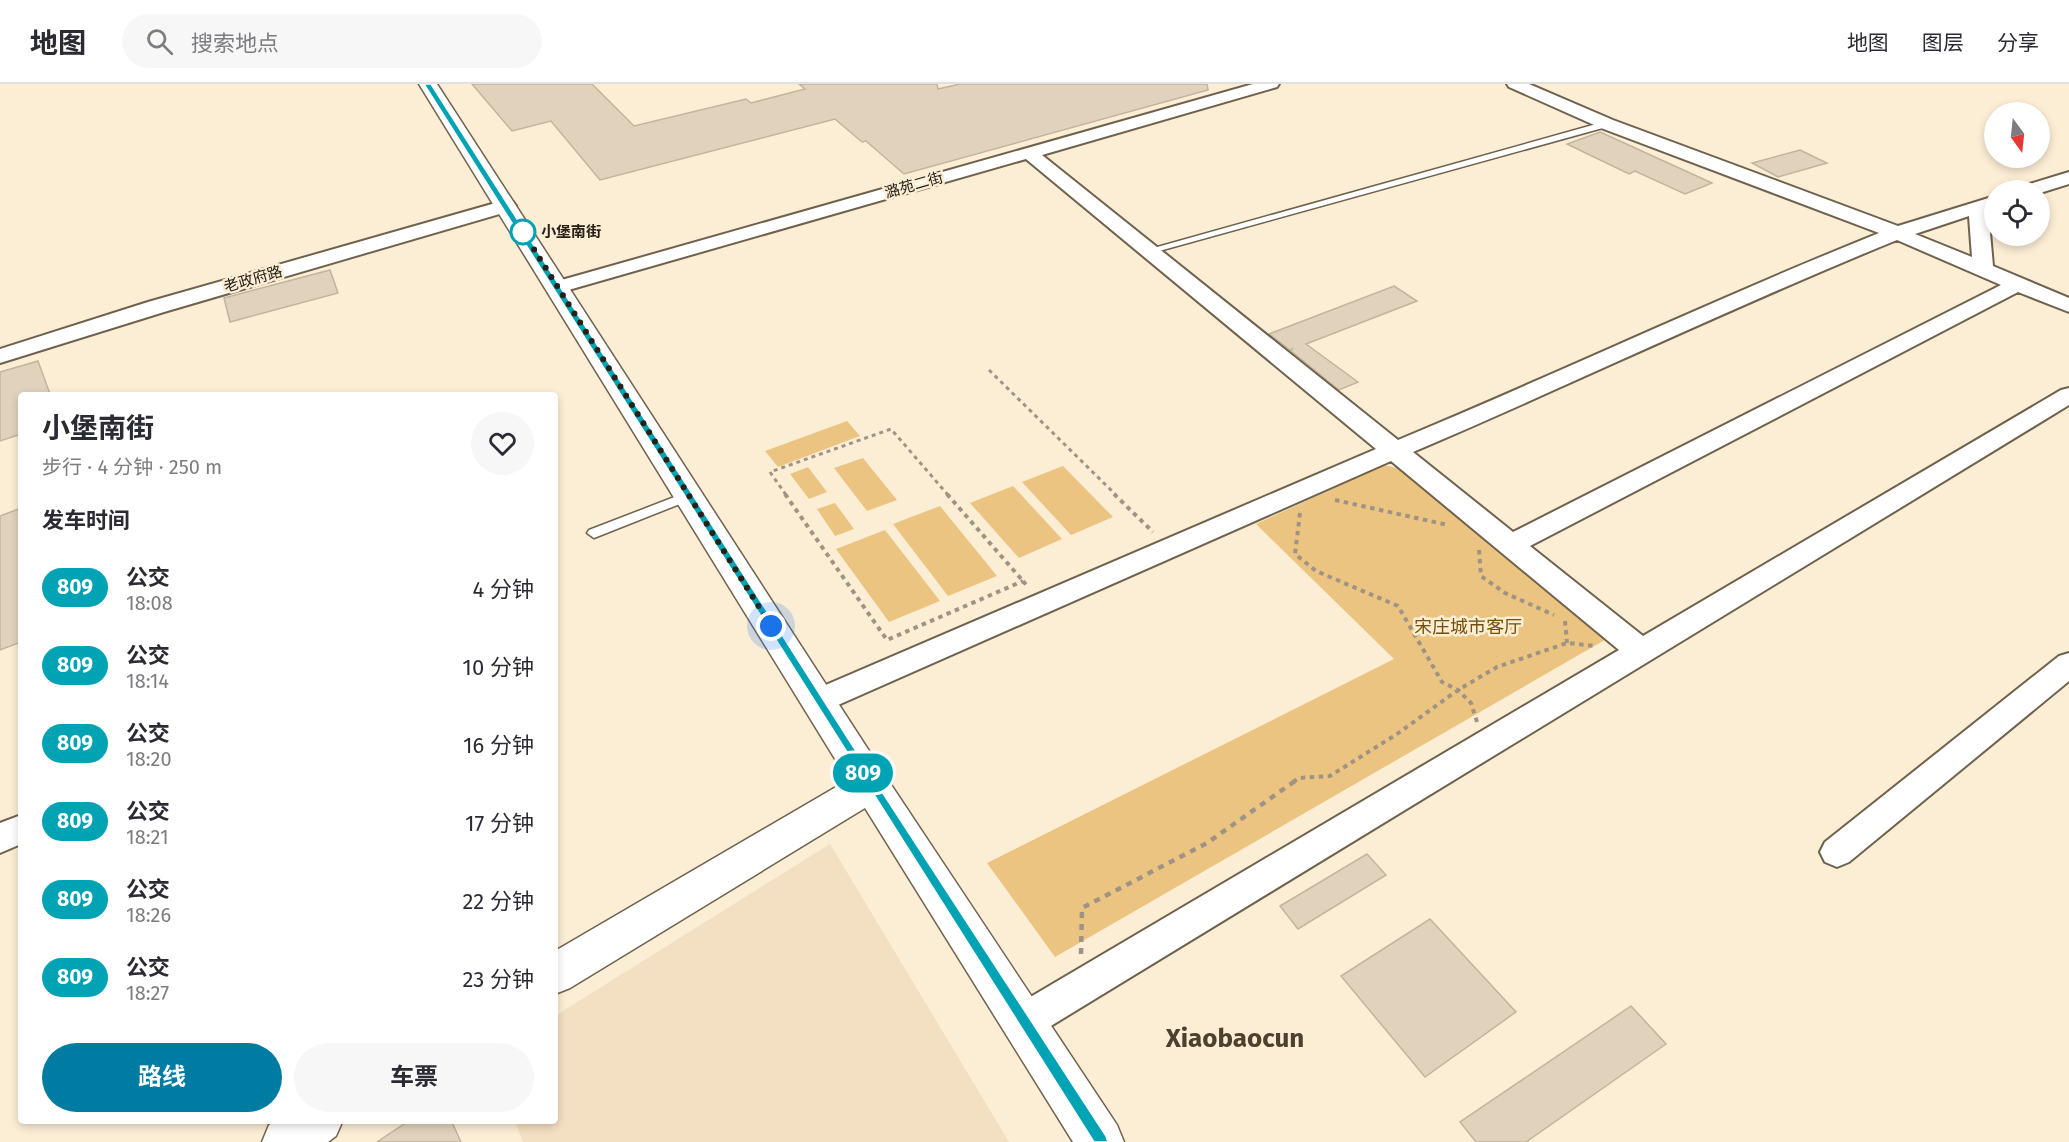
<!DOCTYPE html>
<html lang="zh">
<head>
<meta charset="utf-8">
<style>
	body { margin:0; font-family:"Fira Sans","Noto Sans SC",sans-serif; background:#f7f7f7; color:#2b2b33; height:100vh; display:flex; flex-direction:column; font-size:22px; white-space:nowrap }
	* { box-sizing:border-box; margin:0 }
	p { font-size:20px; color:#7c7c81 }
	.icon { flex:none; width:33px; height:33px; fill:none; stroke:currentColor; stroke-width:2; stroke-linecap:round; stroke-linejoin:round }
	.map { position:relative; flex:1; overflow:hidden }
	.panel { position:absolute; left:18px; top:308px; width:540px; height:732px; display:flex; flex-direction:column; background:#fff; border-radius:6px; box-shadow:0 3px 9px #0003 }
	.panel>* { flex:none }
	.badge { padding:0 12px; border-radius:20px; font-size:21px; line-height:39px }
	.needle { width:39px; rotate:165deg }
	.buttons { position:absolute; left:1984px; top:18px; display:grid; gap:12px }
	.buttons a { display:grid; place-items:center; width:66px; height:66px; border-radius:50%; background:#fff; box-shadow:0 3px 9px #0003; font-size:30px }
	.you { position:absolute; width:30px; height:30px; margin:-15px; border:4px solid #fff; border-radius:50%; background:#1a73e8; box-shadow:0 0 0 9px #1a73e833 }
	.map>.badge { position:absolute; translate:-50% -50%; box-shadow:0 0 0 3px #fff }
	h2 { padding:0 24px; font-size:22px; line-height:54px }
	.round { display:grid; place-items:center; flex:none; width:63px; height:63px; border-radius:32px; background:#f7f7f7 }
	.head { display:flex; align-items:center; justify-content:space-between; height:102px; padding:0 24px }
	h1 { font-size:28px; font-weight:700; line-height:45px }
	.primary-button { display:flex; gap:12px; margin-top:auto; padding:12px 24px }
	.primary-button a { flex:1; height:69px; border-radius:36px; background:#007ba2; color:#fff; font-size:24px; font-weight:700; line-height:69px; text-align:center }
	.primary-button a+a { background:#f7f7f7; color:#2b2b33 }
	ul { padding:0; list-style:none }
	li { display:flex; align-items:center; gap:18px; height:78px; padding:0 24px }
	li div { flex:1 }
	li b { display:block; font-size:22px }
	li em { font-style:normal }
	li .badge { min-width:66px; font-weight:700; text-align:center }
	header { display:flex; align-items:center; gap:36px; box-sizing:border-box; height:84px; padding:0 30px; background:#fff; border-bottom:2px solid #e1e1e2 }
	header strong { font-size:28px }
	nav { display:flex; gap:33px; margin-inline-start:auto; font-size:21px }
	.search { width:420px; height:54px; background:#f7f7f7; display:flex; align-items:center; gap:15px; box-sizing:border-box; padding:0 21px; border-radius:33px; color:#7c7c81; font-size:22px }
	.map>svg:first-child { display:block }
	.built { fill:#f3dfc1 }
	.green { fill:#ecc482 }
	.building { fill:#e1d2bb; stroke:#c2b49d; stroke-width:1.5 }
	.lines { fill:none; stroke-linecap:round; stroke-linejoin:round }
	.lane-casing { stroke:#6f624d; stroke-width:3 }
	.street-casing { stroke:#6f624d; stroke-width:4 }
	.secondary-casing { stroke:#6f624d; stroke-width:3 }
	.path-far2 { stroke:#9f9483; stroke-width:3; stroke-dasharray:4 4; stroke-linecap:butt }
	.path-far1 { stroke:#9f9483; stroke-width:4; stroke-dasharray:4.5 4.5; stroke-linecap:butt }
	.path { stroke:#9f9483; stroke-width:4.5; stroke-dasharray:6 6; stroke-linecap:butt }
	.lane { fill:#fff; fill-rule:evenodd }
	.street { fill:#fff; fill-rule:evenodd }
	.secondary { fill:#fff; fill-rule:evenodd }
	.line { fill:#00a3b4; stroke:#fff; stroke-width:1.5 }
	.walk { stroke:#262017; stroke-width:6; stroke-dasharray:0 10.8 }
	.stop-dot { fill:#fff; stroke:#00a3b4; stroke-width:3 }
	.labels { text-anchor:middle; stroke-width:5; stroke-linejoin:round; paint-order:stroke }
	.far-street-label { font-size:15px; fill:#262017; stroke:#fcedd5 }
	.far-stop-label { font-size:15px; font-weight:bold; fill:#262017; stroke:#fcedd5; text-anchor:start }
	.park-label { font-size:18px; fill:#735008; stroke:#fcedd5 }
	.near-quarter-label { font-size:26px; font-weight:bold; fill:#4d412d; stroke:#fcedd5 }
</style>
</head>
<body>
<header>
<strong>地图</strong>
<div class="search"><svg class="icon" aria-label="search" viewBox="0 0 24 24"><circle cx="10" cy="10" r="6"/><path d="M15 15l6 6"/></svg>搜索地点</div>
<nav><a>地图</a><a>图层</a><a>分享</a></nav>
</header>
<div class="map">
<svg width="2069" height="1058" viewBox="0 0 2069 1058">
	<rect width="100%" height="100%" fill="#fcedd5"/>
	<path class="built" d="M830,760L1009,1058H523L515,1037L555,1036V932Z"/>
	<path class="green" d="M847,337L860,352L778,383L765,367Z
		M863,374L897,416L867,427L834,384Z
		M1384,381L1401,385L1610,553L1055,873L987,779L1394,575L1256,440Z
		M1063,382L1113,433L1071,451L1022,398Z
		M808,383L827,408L809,415L790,390Z
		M1013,402L1062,455L1019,474L970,419Z
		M835,419L854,445L835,452L817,425Z
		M940,422L997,492L948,512L893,440Z
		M885,446L940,517L889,538L836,465Z"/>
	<path class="building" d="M472,0H592L634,42L746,15L751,19L805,5L799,0H937L938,5L960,0H1207L1208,6L904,90L866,57L862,58L835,35L600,96L551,37L512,47Z
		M1600,48L1712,99L1685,110L1635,87L1629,90L1567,60Z
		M1800,66L1827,79L1778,93L1752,79Z
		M330,186L338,209L230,238L224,214Z
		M1394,202L1417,217L1306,260L1358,298L1339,306L1291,267L1292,265L1290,266L1269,250Z
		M38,277L50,310H21V350L0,357V288Z
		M21,424V558L0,566V432Z
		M1367,770L1386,791L1298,845L1280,822Z
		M1430,835L1516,928L1425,993L1341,892Z
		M1631,922L1666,960L1526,1058H1476L1460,1038Z
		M410,1036H451L461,1058H377Z"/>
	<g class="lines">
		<defs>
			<path id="lane" d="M1607,37L1612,40L1610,42L1152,169L1148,170L1143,167Z
				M690,407L695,408L697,411L695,414L599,452L594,454L587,449L589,446Z"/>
			<path id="street" d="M1253,0H1279L1277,3L1042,71L1398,356C1559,289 1717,214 1879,149L1601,44L1509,3L1507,0H1529L1613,36L1898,142L1995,112V124L1988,126L1993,182L2069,214V228L2018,208L1530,462L1643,552L2061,306L2069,304V321L1036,951L1023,956L1010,951L1004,938L1010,925L1619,566L1391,377L829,625L818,629L807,625L803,617L807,609L1376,365L1026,75L565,207L558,209L551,207L547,203L551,199ZM1969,132L1972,173L1915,150ZM1897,156L2001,201L1513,448L1413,368C1575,299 1734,222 1897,156Z
				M2069,88V100L2040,109V106H2021L2023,102Z
				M506,116L513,118L516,122L513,126L164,228L0,279V265L148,218Z
				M2069,569V597L1849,778L1837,783L1825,778L1820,768L1825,758L2059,572Z
				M21,731V760L0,769V739Z"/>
			<path id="secondary" d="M419,0H437L884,690L1117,1041L1124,1058H1073L865,724L570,904L555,910V867L848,696Z
				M277,1036H343L336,1052L328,1058H262L269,1041Z"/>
		</defs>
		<use href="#lane" class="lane-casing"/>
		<use href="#street" class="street-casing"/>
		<use href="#secondary" class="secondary-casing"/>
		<path class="path-far2" d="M989,286L1116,411
			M786,411L770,388L891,345L948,411"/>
		<path class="path-far1" d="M785,410L887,556L1023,497
			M947,410L1023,497
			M1114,410L1153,448
			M1335,416L1448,441
			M1300,429L1295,470L1316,487L1398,522L1442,598L1458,606L1471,619L1477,638
			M1479,466L1481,492L1505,509L1554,531
			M1023,497L1028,503
			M1565,537L1567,559
			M1293,698L1299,694L1330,692L1397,650L1458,606L1497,583L1567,559L1594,562"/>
		<path class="path" d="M1081,870L1082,824L1207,759L1295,697"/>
		<use href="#lane" class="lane"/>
		<use href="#street" class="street"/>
		<use href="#secondary" class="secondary"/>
	</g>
	<path class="line" d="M424,0H431L875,697L1106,1052L1108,1058H1094Z"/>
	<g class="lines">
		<path class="walk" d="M523,148L520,143L771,542"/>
	</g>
	<circle class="stop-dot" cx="523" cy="148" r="12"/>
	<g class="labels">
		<g class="far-street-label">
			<text transform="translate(914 101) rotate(-16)" y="5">潞苑二街</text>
			<text transform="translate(253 195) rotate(-16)" y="5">老政府路</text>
		</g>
		<g class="far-stop-label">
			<text x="541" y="153">小堡南街</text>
		</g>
		<g class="park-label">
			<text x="1468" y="549">宋庄城市客厅</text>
		</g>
		<g class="near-quarter-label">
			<text x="1235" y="963">Xiaobaocun</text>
		</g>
	</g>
</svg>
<div class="buttons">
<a><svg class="needle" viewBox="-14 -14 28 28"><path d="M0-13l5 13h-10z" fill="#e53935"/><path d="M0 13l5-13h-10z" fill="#7c7c81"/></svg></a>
<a><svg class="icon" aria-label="locate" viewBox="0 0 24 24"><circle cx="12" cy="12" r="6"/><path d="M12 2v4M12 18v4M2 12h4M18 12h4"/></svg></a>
</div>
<div class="you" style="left:771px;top:542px"></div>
<b class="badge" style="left:863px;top:689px;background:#00a3b4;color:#fff">809</b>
<section class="panel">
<div class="head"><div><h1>小堡南街</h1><p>步行 · 4 分钟 · 250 m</p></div><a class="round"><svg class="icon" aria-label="heart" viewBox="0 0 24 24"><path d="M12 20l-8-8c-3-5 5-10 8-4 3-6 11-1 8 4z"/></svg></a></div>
<h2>发车时间</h2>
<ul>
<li><span class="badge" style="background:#00a3b4;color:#fff">809</span><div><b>公交</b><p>18:08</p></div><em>4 分钟</em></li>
<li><span class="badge" style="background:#00a3b4;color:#fff">809</span><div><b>公交</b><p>18:14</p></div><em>10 分钟</em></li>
<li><span class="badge" style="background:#00a3b4;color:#fff">809</span><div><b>公交</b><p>18:20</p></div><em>16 分钟</em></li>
<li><span class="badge" style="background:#00a3b4;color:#fff">809</span><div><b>公交</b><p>18:21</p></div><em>17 分钟</em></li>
<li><span class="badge" style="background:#00a3b4;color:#fff">809</span><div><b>公交</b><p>18:26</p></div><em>22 分钟</em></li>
<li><span class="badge" style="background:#00a3b4;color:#fff">809</span><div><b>公交</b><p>18:27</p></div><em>23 分钟</em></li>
</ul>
<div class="primary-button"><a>路线</a><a>车票</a></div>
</section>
</div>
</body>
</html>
